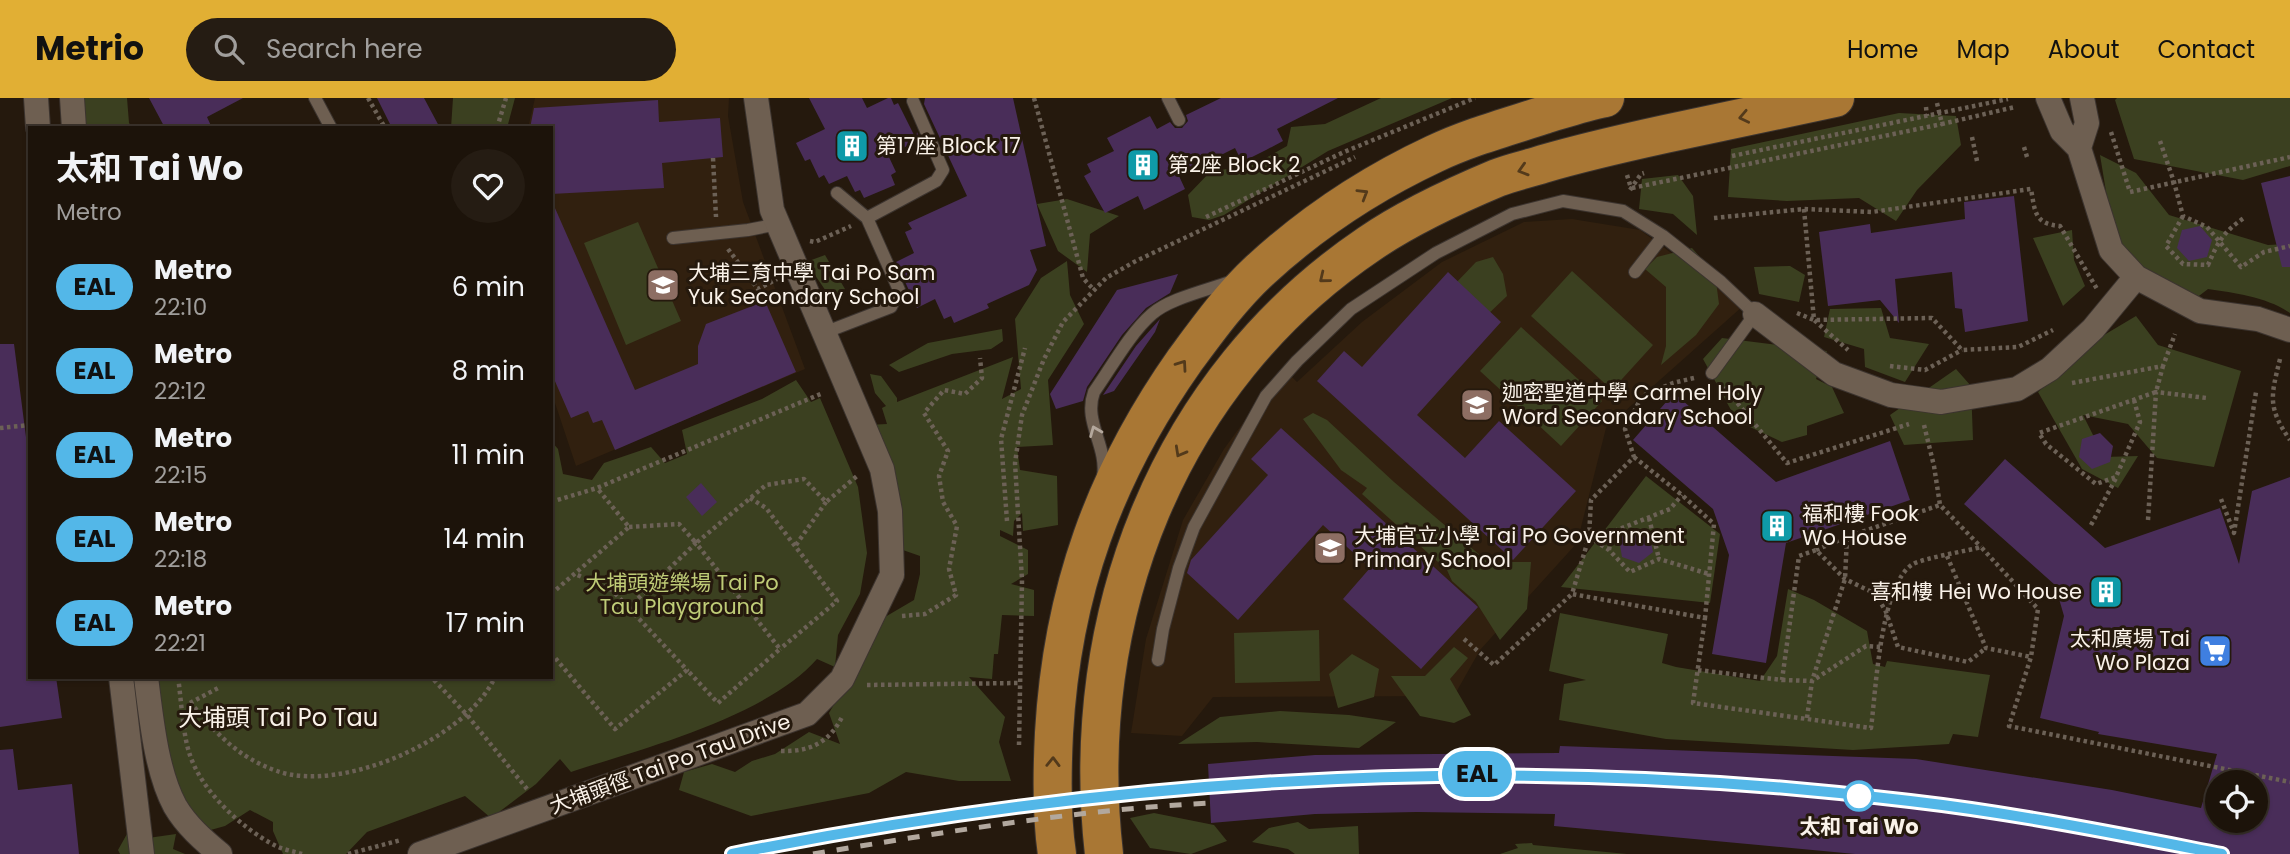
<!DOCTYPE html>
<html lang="en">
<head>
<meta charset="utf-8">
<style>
	body { margin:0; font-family:Poppins,"Noto Sans TC",sans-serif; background:#251c13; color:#f1f3f6; height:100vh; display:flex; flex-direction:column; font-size:26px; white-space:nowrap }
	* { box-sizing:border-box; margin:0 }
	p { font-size:23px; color:#a09e9c }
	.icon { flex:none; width:38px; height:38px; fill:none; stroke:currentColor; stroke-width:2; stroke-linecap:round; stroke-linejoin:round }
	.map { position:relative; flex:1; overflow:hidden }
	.panel { position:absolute; left:28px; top:28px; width:525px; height:553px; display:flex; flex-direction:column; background:#1c130a; border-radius:0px; box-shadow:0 2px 5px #0004,0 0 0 2px #3a322b }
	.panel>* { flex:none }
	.badge { padding:0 14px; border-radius:23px; font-size:24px; line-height:46px }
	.buttons { position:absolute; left:2205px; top:672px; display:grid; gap:14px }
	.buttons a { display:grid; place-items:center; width:63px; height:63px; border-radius:50%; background:#1c130a; box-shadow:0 2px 5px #0004,0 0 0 2px #3a322b; font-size:35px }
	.map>.badge { position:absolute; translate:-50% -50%; box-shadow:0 0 0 4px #fff }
	.round { display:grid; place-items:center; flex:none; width:74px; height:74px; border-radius:37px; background:#251c13 }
	.head { display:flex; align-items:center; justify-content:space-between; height:119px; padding:0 28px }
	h1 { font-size:33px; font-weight:700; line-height:52px }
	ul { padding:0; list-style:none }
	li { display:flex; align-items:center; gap:21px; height:84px; padding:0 28px }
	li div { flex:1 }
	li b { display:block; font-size:26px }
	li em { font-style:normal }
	li .badge { min-width:77px; font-weight:700; text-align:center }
	header { display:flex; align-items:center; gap:42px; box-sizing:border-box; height:98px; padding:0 35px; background:#e1af34; color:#111 }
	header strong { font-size:33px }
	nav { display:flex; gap:38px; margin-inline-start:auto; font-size:24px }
	.search { width:490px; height:63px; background:#251c13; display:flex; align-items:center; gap:18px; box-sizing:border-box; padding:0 24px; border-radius:38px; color:#a09e9c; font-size:26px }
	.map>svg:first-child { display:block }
	.built { fill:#31200f }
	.green { fill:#3b4020 }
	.building { fill:#492d59; fill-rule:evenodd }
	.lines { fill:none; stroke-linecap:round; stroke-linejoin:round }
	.lane-casing { stroke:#3c342f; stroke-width:14 }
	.street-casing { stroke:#3c342f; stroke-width:26 }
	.primary-casing { stroke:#3c342f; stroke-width:40 }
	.path { stroke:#6c6156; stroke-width:4.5; stroke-dasharray:3.5 3.5; stroke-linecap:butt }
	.lane { stroke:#6e5f51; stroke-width:12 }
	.street { stroke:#6e5f51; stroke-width:24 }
	.primary { stroke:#a97734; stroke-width:38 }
	.rail { stroke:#b2a89e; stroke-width:5; stroke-dasharray:12 12; stroke-linecap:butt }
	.oneway { stroke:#533a1b }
	.oneway2 { stroke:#b4a89d }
	.line-casing { stroke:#fff; stroke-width:16 }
	.line { stroke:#53b7e8; stroke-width:10 }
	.stop-dot { fill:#fff; stroke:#53b7e8; stroke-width:3.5 }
	.labels { text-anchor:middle; stroke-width:6; stroke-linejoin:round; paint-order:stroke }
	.poi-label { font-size:21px; fill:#faf2e9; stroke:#25190d; text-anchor:start }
	.park-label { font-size:21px; fill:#bfcc77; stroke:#25190d }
	.street-label { font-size:21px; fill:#faf2e9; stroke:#25190d }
	.stop-label { font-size:21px; font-weight:bold; fill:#faf2e9; stroke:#25190d }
	.quarter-label { font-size:24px; fill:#faf2e9; stroke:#25190d }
</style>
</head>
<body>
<header>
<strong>Metrio</strong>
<div class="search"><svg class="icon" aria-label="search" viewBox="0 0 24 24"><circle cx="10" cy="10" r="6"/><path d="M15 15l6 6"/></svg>Search here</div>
<nav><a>Home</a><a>Map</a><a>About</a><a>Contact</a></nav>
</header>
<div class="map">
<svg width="2290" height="756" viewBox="0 0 2290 756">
	<rect width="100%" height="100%" fill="#25190d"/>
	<path class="built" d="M535,0H729L728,18L743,104L805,271L576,368L551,293V30H528Z
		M1572,121L1640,132L1743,208L1606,330L1577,445L1480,552L1454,598L1213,599L1182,638L1131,635L1146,541L1183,422L1224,351L1283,270L1297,284L1362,224L1442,164L1524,124Z"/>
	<path class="green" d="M81,0H127L129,25L133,30H87Z
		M453,0H515L507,30H451Z
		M1381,0H1452L1328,53L1224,117L1209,122L1192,119L1188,97L1210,74L1255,66L1287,48L1291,29L1325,26Z
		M2117,0H2290V68L2243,82L2134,61L2115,2Z
		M1899,15L1956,18L1961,47L1917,92L1896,123L1859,100L1787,103L1728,99L1731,51Z
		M2100,57L2136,75L2169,117L2268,147L2290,146V215C2267,199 2235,195 2208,191L2195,201L2129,163L2112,130Z
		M1678,77L1693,98L1697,137L1673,116L1639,111L1642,81Z
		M1067,101L1119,118L1090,136L1087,174L1058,153L1037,106Z
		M638,124L681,223L626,247L584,145Z
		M2072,132L2074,162L2085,188L2063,208L2033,140Z
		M1692,150L1715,176L1719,206L1696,237L1661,267L1666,248V189L1645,171L1657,159Z
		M825,157L845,191L830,199L806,164Z
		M1493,159L1503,176L1507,198L1484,220L1455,186L1476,164Z
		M1067,163L1070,197L1084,226L1048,282L1053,347L1017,349L1020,372L1057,378L1058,427L1023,433L1022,415L1014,423L1013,438L1000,432V438L1028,452V476L1011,486L1034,492V518L1002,517L998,556H994L992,581L969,579L1005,619L999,644L1011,683H959L906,674L869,695L751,718L679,692L684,674L712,666L735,674L752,663L775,656L809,634L840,646L829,615L885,519L914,502L920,476V458L900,451L867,327L887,326L882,310L886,308L875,295L870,276L881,278L897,300V304L1013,259L1002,301L1021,291L1015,221L1041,180Z
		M1790,168L1805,177L1799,204L1759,196L1754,169Z
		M1572,173L1653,247L1612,292L1531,218Z
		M1881,210L1890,240L1929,246L1905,284L1865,269L1864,251L1824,239L1830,211Z
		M2136,218L2158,247L2241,273L2214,369L2157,360L2128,326L2083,317L2104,359L2138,358L2118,390L2082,371L2038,294L2099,240Z
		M1521,229L1602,303L1561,348L1480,273Z
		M1002,231L1003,243L991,251L952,256L899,274L889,267L928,245Z
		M1722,240L1827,253L1816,281L1832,289L1844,315L1807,328V337L1782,344L1737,323L1703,261Z
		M1956,271L1971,288L1973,342L1904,347L1890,317Z
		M796,282L811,304L820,300L858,389L867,455L860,496L838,537L835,569L817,561C766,619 644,650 571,674L560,661L536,686L491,720L465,698L367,734L346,756H283L273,733V724L250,712L225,728L207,733L161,699L133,579H551V343L558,351L563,376L592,382L604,365L651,349L665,365L687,356L682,332L762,301Z
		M1313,315L1327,322L1394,384L1488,464H1531L1527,511L1500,542L1476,504L1452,483L1447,472L1362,396L1367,390L1341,372L1303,321Z
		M1646,378L1720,436L1710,505L1561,489Z
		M1788,491L1814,502L1867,533L1873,566L1885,569L1887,563L1990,577L1978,639L1953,636L1949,646L1853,652L1666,641L1559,622L1564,586L1586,582L1549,573L1560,515L1668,536L1662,565L1676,569L1760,583L1777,558Z
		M1319,532L1320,583L1235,585L1234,535Z
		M1454,549L1468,560L1450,581L1471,617L1454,625L1420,618L1391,578H1425Z
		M1352,556L1379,571L1374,599L1338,610L1329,576Z
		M1280,613L1349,617L1396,624L1359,650L1257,644L1178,646L1220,619Z
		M1154,715L1214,727L1227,743L1191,756L1150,750L1130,720Z
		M1298,724L1309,731L1358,728L1359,756H1295L1288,751L1252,744L1269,730Z
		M132,727L148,740L176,736L173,751L185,756H120L118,752Z
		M1532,745L1533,747L1627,756H1500L1518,750L1515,746Z"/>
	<path class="building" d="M149,0H243L207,19L212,30H165Z
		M377,0H424L440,30H392Z
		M809,0H862L867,10L888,0H891L894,7L898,5L916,41L917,34L920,42L888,57L896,74L891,77L895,87L864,100L860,92L855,94L847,78L829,86L824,77L819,80L810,61L805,63L796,45L825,31Z
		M925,0H1013L1046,148L1030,152L1037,172L1029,187L987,206L989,210L954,225L951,218L944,221L935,201L917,210L896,164L914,155L905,134L912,131L908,125L967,98L924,6Z
		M1221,0H1338L1277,31L1283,43L1266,52L1242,64L1235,50L1179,78L1185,91L1144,112L1138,98L1105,115L1084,78L1091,74L1087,66L1114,53L1107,40L1150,18L1157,31L1170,24L1175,30H1182L1188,23L1186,17Z
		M658,2L659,24L720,20L723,59L662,65L664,90L551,96V30H530L534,10Z
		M2290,78V169H2282L2261,85Z
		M2014,98L2028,223L1965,234L1962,211L1955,210L1952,174L1895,181L1899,225L1880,202L1828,208L1819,134L1870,126L1871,135L1965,121L1964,104Z
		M551,101L635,292L698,266V248L706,226L765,203L796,274L615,352L602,322L593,325L588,313L571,320L551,274Z
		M2200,128L2212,142L2207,159L2189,163L2177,150L2182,132Z
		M1448,174L1501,224L1417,317L1465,360L1499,323L1576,393L1513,462L1317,283L1344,253L1362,269Z
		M1178,176L1170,195L1146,210L1122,237L1087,289L1083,303L1056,311L1050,296L1117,192Z
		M1160,221L1155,234L1114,293L1103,297L1136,248Z
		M0,246H14L30,370V579H56L62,620L0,629Z
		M1674,295L1776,384L1890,343L1910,402L1786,445L1766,565L1712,556L1729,457L1713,411L1633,342Z
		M1281,330L1478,509L1421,571L1343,501L1370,470L1323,427L1238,522L1187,475L1191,462L1268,377L1251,361Z
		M2100,335L2113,348L2110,364L2092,371L2079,359L2082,341Z
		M2005,361L2105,450L2220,410L2239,466L2252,393L2290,379V756H1855L1554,728L1555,716L1417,714L1315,716L1211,725L1208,666L1315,657L1559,655L1560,648L1916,661L2112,692L2201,710L2217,656L2098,636L2099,634L2040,620L2064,518L2055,487L1964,406ZM2217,684H2256V723H2217Z
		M701,385L717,404L702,418L686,399Z
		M1632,430L1649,435L1653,454L1639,465L1622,459L1619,441Z
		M13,651L18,692L72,686L79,756H0V652Z"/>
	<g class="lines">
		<defs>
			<path id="lane" d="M315,0L331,30
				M1168,0L1179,22
				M837,95L867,120
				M673,140L748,132L778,126
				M1635,174L1663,138
				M826,234L891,209L899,192L867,120L936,83L943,72L913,3
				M1103,379C1108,348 1083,324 1094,294C1111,270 1130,235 1152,216C1170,200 1209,192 1232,183
				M1158,562L1163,531L1179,470L1194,429L1266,298L1297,263L1351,211L1436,155L1512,116L1563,103L1623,113L1663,138L1721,184L1755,216L1712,275"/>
			<path id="street" d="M36,0L38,30
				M72,0L74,30
				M2048,0L2062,33L2079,50L2111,152L2136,179L2200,213L2258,221L2290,232
				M2079,50L2087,25L2082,0
				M1755,216L1834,276L1891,297L1941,304L2017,291L2050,271L2093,231L2136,179
				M121,579L142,756
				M146,579C151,618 156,673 175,708C186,727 203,742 220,756
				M420,756L807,616L842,581L892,477L890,413L882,371L772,112L756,0"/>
			<path id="primary" d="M1057,756C1051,717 1052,675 1054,635C1062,494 1104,377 1185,262C1208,231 1231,199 1259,173C1310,126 1372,85 1434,56C1470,39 1507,29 1544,17C1564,11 1584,4 1605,0
				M1104,756C1077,518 1168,282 1369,146C1408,119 1454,98 1497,80C1512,74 1528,71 1543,66C1584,54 1624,45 1665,36C1722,24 1778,12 1835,0"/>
		</defs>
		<use href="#lane" class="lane-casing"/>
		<use href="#street" class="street-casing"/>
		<use href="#primary" class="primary-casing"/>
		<path class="path" d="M368,0L385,30
			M1034,0L1083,180L1093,191
			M1937,5L1942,26L2015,9
			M1926,9L1927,18
			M497,30L506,0
			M2111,34L2130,94L2290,59
			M1972,39L1977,63
			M2160,43L2174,84L2183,118L2207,129L2241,169L2264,154L2290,148
			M2024,49L2027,59
			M1732,58L2008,1
			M713,60L716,119
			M1627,77L1631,90
			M1632,90L1942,26
			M1630,92L1641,76L1644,75
			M1804,111L1814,222L1848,252
			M2183,118L2166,148L2183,166L2208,167C2218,144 2223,134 2244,120
			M1206,119L1344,54L1475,0
			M1714,120L1804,111L1872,114L2031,91C2035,113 2034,126 2060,128L2097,191
			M810,143L815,144L851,128
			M728,151L758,191L777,181
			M1797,215L1814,222L1932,220L1962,252L2018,249L2053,232
			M2280,261C2271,298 2267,309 2290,342
			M1890,268L1925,272L1962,252
			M1694,280L1673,285L1642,298L1625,331L1634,359L1591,402L1589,439L1572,496L1705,520L1693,605L1871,630C1876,593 1880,486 1913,466C1924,460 1967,453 1981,449L2038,511L2031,559L2009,628L2290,684
			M2072,285L2163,268L2175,236
			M1724,289L1787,365L1909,326
			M2134,302L2140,324L2116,379L2096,386L2046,346L2039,335L2156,294L2163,268
			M1924,327L1934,368L1940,407L1981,449
			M0,330L30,327
			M1634,359L1682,397L1714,426L1705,520
			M750,400L766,410L837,503L780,551
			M2221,401L2234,435L2256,294
			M551,404L597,390L823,295
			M1649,420L1659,461
			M2148,422L2156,294L2207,300
			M1007,423L1001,341L1025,250
			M2091,427L2116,380
			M629,429L679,426L696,445L766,387L804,381L826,404L857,378
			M1589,439L1609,452L1630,474L1659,461L1709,476
			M796,447L826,404
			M1609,452L1612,434L1670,411L1682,397
			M1816,452L1847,439
			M1947,458L1986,550L2031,559
			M551,496L629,429L597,390
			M628,510L696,445L780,551L718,605L687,572
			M902,518L925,516L956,497L949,471L957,428L943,404L939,378L948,353L924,315L944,292L965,296L982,280L980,260
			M1464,541L1494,567L1572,496
			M551,555L615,631L687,572L612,492L575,476
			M1698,572L1782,582L1799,458L1816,452L1845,481L1876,496L1886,514L1898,549L1968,564L1986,550
			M178,579C181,600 183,636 189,654C200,692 241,730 276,748C284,752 293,753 302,756
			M434,582L467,617L527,691
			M1782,582L1812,583L1866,548L1882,549
			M867,587L1020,585
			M190,604C217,636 237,659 277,673C341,696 467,641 495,579
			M190,605L220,589
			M1807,620L1812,583L1845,481L1847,439L1940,407
			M1019,647L1022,482L1015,365L1022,317L1044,261L1063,224L1106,180L1134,164L1355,59
			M781,653C809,654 829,645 842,619
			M348,756L401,742"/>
		<use href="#lane" class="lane"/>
		<use href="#street" class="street"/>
		<use href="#primary" class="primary"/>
		<path class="rail" d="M732,756C889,725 1049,697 1209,689
			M813,756C944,734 1076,712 1209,705"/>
	</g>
	<defs><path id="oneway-chevron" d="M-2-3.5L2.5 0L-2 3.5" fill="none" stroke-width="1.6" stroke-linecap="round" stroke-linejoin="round" transform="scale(1.75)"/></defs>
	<g class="oneway">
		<use href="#oneway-chevron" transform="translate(1744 19) rotate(168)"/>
		<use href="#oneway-chevron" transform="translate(1523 72) rotate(163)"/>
		<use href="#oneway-chevron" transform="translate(1363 96) rotate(-31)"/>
		<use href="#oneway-chevron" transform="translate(1324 180) rotate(141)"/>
		<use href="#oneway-chevron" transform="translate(1182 267) rotate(-55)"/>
		<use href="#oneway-chevron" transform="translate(1180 354) rotate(119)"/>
		<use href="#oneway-chevron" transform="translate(1053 664) rotate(-89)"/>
	</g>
	<use class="oneway2" href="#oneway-chevron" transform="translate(1095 333) rotate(-112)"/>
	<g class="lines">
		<defs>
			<path id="line" d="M732,756C1120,678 1516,654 1910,703C2014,715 2118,736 2222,756"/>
		</defs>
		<use href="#line" class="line-casing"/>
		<use href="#line" class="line"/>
	</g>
	<defs>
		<symbol id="building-square" viewBox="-11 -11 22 22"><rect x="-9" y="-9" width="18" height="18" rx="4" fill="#0f9aa8" stroke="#25190d"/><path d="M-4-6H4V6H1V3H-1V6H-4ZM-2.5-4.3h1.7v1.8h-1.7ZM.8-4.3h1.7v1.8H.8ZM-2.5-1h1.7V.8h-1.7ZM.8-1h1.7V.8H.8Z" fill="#fff"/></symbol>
		<symbol id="school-square" viewBox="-11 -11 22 22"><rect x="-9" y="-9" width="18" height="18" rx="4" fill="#8d6e63" stroke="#25190d"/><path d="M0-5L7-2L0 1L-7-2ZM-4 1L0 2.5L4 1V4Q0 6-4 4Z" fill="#fff"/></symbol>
		<symbol id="supermarket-square" viewBox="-11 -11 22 22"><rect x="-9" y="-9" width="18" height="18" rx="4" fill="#3f7fe0" stroke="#25190d"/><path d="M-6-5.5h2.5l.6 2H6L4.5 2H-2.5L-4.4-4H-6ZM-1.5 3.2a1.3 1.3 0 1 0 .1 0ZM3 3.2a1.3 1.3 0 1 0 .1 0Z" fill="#fff"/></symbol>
	</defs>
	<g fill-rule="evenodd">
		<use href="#building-square" x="833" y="29" width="38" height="38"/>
		<use href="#building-square" x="1124" y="48" width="38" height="38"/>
		<use href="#school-square" x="644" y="168" width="38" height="38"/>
		<use href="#school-square" x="1458" y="288" width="38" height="38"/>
		<use href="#building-square" x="1758" y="409" width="38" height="38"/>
		<use href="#school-square" x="1311" y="431" width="38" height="38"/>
		<use href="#building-square" x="2087" y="475" width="38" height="38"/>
		<use href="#supermarket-square" x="2196" y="534" width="38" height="38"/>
	</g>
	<circle class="stop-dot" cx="1859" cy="698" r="14"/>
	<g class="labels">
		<g class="poi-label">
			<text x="876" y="55">第17座 Block 17</text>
			<text x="1168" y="74">第2座 Block 2</text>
			<text x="688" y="182">大埔三育中學 Tai Po Sam<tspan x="688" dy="24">Yuk Secondary School</tspan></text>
			<text x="1502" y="302">迦密聖道中學 Carmel Holy<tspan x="1502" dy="24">Word Secondary School</tspan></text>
			<text x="1802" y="423">福和樓 Fook<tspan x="1802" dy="24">Wo House</tspan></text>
			<text x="1354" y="445">大埔官立小學 Tai Po Government<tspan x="1354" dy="24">Primary School</tspan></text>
			<text x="2082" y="501" text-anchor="end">喜和樓 Hei Wo House</text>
			<text x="2190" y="548" text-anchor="end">太和廣場 Tai<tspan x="2190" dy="24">Wo Plaza</tspan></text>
		</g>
		<g class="park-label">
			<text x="682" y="492">大埔頭遊樂場 Tai Po<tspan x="682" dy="24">Tau Playground</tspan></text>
		</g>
		<g class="street-label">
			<text transform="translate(670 666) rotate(-20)" y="7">大埔頭徑 Tai Po Tau Drive</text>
		</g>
		<g class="stop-label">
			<text x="1859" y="736">太和 Tai Wo</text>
		</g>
		<g class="quarter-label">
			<text x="278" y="628">大埔頭 Tai Po Tau</text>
		</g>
	</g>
</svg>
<div class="buttons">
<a><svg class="icon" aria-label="locate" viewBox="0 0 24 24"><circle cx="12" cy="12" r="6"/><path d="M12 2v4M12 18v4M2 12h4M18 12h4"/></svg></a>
</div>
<b class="badge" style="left:1477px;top:676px;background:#53b7e8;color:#111">EAL</b>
<section class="panel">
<div class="head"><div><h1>太和 Tai Wo</h1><p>Metro</p></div><a class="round"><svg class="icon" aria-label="heart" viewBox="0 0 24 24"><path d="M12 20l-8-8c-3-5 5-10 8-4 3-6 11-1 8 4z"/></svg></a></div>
<ul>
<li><span class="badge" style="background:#53b7e8;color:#111">EAL</span><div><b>Metro</b><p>22:10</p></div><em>6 min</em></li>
<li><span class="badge" style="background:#53b7e8;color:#111">EAL</span><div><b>Metro</b><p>22:12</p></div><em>8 min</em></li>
<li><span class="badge" style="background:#53b7e8;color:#111">EAL</span><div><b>Metro</b><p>22:15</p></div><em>11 min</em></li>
<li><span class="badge" style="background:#53b7e8;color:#111">EAL</span><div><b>Metro</b><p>22:18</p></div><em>14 min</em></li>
<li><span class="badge" style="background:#53b7e8;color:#111">EAL</span><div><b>Metro</b><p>22:21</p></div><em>17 min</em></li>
</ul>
</section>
</div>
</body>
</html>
